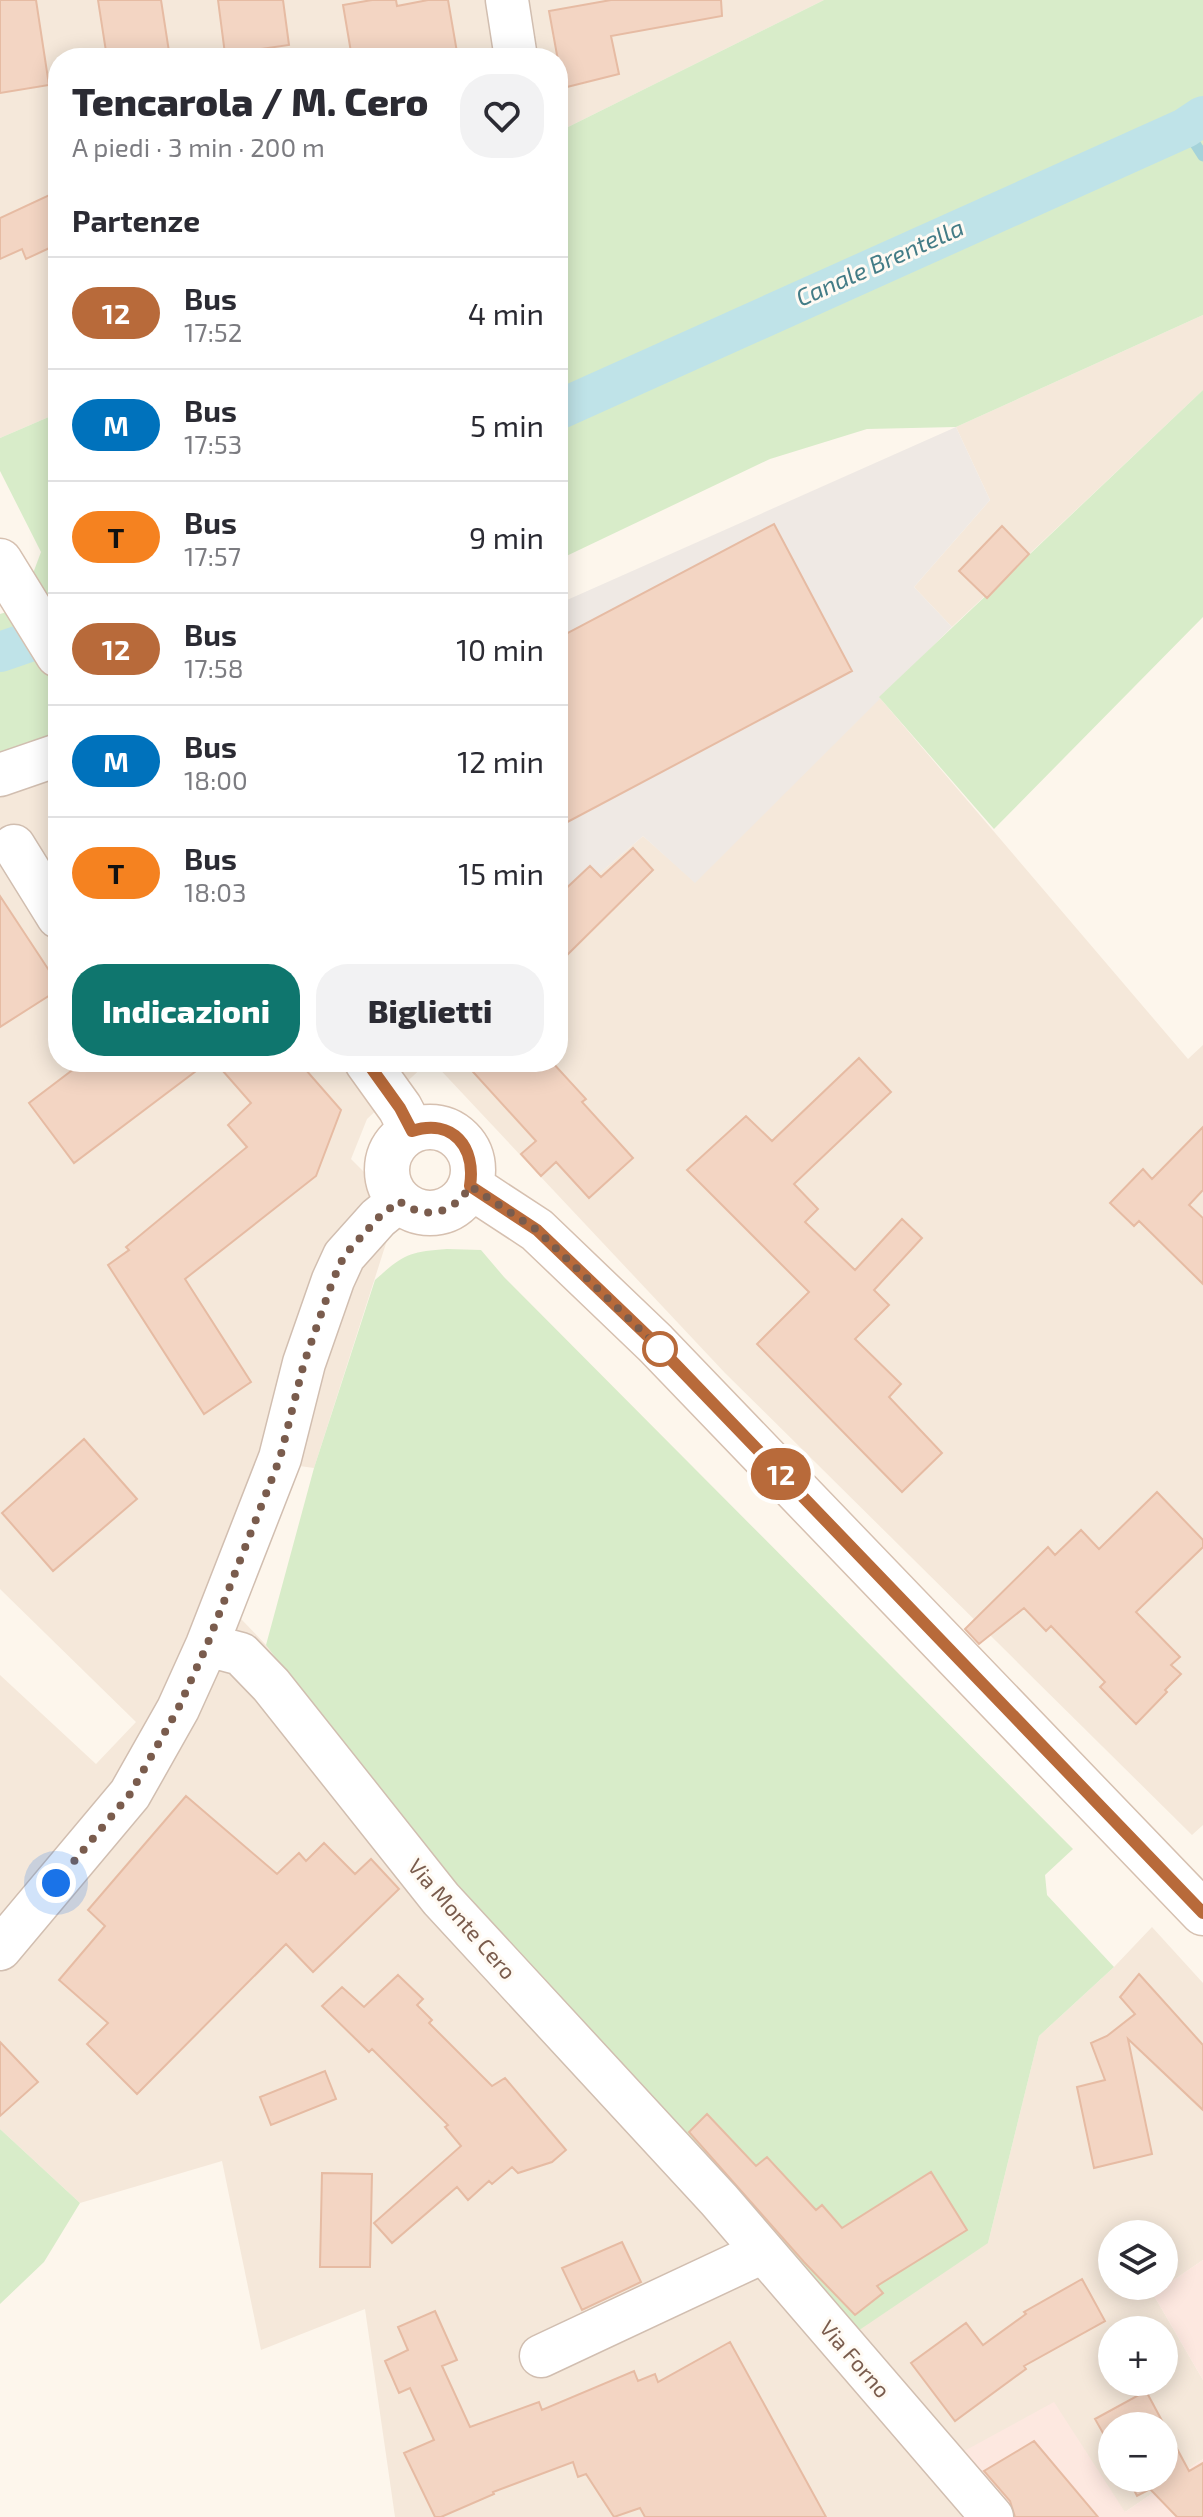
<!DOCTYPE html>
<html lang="it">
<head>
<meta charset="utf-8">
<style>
	body { margin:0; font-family:"Exo 2",sans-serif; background:#f2f2f3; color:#2b2b33; height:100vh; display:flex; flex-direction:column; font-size:30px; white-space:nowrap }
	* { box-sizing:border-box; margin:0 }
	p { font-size:26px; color:#7c7c81 }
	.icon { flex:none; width:44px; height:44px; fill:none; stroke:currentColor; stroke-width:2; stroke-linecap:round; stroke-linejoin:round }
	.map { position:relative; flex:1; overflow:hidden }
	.side { position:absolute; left:48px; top:48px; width:520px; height:1024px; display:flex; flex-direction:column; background:#fff; border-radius:32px; box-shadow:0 4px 20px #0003 }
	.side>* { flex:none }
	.badge { padding:0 16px; border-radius:26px; font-size:28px; line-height:52px }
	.fabs { position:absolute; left:1098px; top:2220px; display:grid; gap:16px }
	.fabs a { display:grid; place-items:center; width:80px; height:80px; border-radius:50%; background:#fff; box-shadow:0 4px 20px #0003; font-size:40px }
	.you { position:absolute; width:40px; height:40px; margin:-20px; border:6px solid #fff; border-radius:50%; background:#1a73e8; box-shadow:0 0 0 12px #1a73e833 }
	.map>.badge { position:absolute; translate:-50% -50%; box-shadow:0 0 0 4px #fff }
	h2 { padding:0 24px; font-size:30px; line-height:72px }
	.round { display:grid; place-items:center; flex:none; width:84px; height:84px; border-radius:32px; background:#f2f2f3 }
	.headline { display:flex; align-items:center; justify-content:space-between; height:136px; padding:0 24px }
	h1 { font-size:38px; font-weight:800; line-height:60px }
	.button { display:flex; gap:16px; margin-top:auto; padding:16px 24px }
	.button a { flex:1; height:92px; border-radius:32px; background:#0f766e; color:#fff; font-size:32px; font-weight:800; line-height:92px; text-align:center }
	.button a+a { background:#f2f2f3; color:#2b2b33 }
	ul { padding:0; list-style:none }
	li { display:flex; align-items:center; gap:24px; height:112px; padding:0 24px; border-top:2px solid #e1e1e2 }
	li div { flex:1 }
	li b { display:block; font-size:30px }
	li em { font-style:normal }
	li .badge { min-width:88px; font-weight:700; text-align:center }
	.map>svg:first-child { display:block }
	.residential { fill:#f5e8da; fill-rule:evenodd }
	.commercial { fill:#fde8e0 }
	.industrial { fill:#efe9e4 }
	.green { fill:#d8ecc9 }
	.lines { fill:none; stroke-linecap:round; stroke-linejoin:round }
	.stream { stroke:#a5d3da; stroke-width:11 }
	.canal { stroke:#bfe3e8; stroke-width:40 }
	.building { fill:#f3d5c3; stroke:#e6bba3; stroke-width:2 }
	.minor-casing { stroke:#d1beb0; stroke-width:45 }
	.secondary-casing { stroke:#d6c0b0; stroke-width:47 }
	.minor { stroke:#fff; stroke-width:42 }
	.secondary { stroke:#fff; stroke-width:44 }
	.line-casing { stroke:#fff; stroke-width:18 }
	.line { stroke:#b86a3a; stroke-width:12 }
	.walk { stroke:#7a5c4d; stroke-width:8; stroke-dasharray:0 14.4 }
	.stop-dot { fill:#fff; stroke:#b86a3a; stroke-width:4 }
	.labels { text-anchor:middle; stroke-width:6; stroke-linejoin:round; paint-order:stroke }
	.street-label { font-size:22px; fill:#7a5c4d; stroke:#fffaf3 }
	.water-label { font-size:24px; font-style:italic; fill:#437c86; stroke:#fffaf3 }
</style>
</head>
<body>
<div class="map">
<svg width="1203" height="2517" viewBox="0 0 1203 2517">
	<rect width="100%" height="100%" fill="#fdf6ec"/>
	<path class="residential" d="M0,0H824L566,128V158L558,170V58H58V413L0,438Z
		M1203,315V390L952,627L914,587L990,500L956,427Z
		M879,697L1188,1059L1203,1045V1825L1192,1835L725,1373L433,1062H558V909L643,836L695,882Z
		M58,769V1062H428L367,1119L351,1159L398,1206L314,1468L263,1461L217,1594L266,1645L407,1835L988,2243L1039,2036L1114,1967L1152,1927L1203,1983V2260L1153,2294L1203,2380V2459L1125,2512L973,2517H395L365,2309L261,2350L222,2161L80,2203L0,2129V1675L96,1764L136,1722L0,1589V784ZM1112,2234H1164V2286H1112ZM1112,2330H1164V2382H1112ZM1112,2426H1164V2478H1112Z"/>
	<path class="commercial" d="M1203,2260V2380L1153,2294Z
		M1054,2402L1125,2512L1203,2459V2517H973L933,2468Z"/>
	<path class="industrial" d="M956,427L990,500L914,587L952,627L695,883L643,836L558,909V604Z"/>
	<path class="green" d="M824,0H1203V315L956,427L867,429L770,459L558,560V175L566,164V128Z
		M1203,390V617L994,829L879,697Z
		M58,413V769L0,784V614L20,608L41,552L0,471V438Z
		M447,1249L481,1250L504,1277L1073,1849L1045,1875L1047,1895L1114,1967L1039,2036L988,2243L849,2337L407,1835L266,1645L314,1468L375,1280C404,1254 409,1252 447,1249Z
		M0,2129L80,2203L44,2262L0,2304Z"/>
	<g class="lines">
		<path class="stream" d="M1185,128L1203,156"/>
		<path class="canal" d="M558,410L1185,128L1203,116
			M0,652L58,632"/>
	</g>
	<path class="building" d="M0,0H36L49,85L0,93Z
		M98,0H161L170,58H107Z
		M218,0H283L289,45L225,54Z
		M372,0H396L397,6L428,0H448L458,58H352L343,5Z
		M611,0H721L722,16L611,36L619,74L563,88L549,11Z
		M58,191V244L26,259L22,249L0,259V218Z
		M774,524L852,671L558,827V638Z
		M1002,526L1029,554L987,598L959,571Z
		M633,848L653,870L558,964V896L590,866L601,877Z
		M0,896L58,984V990L0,1027Z
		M859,1058L891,1092L794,1184L818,1209L805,1222L855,1270L902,1219L922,1238L874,1290L889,1305L855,1339L901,1384L889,1397L942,1453L902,1492L757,1344L809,1292L687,1170L746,1116L772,1141Z
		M83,1062H208L74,1163L29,1103Z
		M215,1062H299L341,1110L316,1176L185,1279L251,1382L204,1414L108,1265L129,1250L126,1247L247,1147L228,1125L251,1103Z
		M464,1062H552L586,1099L582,1102L633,1158L589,1198L556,1162L541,1176L521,1154L536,1141Z
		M1203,1127V1190L1189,1205L1203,1218V1284L1139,1221L1134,1226L1110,1203L1143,1169L1152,1179Z
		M84,1439L137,1499L53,1571L2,1513Z
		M1157,1492L1203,1540V1547L1136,1612L1180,1657L1171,1665L1181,1674L1165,1690L1167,1692L1136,1724L1100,1687L1105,1682L1051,1626L1046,1631L1024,1608L979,1644L965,1629L1048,1547L1055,1555L1081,1530L1099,1549Z
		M186,1796L277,1874L299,1853L306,1861L324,1843L355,1874L371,1859L399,1889L313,1972L286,1944L137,2094L87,2044L108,2023L59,1980L105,1926L88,1910Z
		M1139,1974L1203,2045V2110L1128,2039L1152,2154L1094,2168L1077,2087L1105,2080L1091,2043L1107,2036L1135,2014L1120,1997Z
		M398,1975L423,1999L417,2005L432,2020L429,2023L492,2086L505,2078L566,2150L552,2162L518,2173L512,2167L492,2184L489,2181L468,2200L457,2187L392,2243L374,2223L461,2146L445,2127L448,2125L372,2049L369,2052L322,2006L342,1987L364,2007Z
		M0,2042L38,2082L0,2116Z
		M325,2071L336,2099L271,2125L260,2097Z
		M707,2114L756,2166L767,2157L816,2210L822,2205L842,2228L931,2172L967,2230L877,2286L883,2293L855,2315L804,2262L689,2132Z
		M322,2173L372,2174L370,2267H320Z
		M622,2242L641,2282L582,2310L562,2268Z
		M1082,2279L1105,2321L1024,2366L1026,2369L955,2421L911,2363L966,2323L983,2345L1026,2314L1024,2312Z
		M435,2311L457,2360L442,2366L470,2427L539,2402L542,2410L634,2371L638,2381L655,2374L658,2382L730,2342L826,2517H645L640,2508L614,2517L586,2474L578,2477L573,2462L493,2492L494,2494L441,2517H435L404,2453L434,2440L410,2388L399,2393L385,2361L408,2350L398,2327Z
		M1146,2391L1189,2471L1203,2463V2517H1177L1150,2489L1137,2496L1128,2478H1164V2426H1112V2449L1095,2419Z
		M1034,2441L1098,2517H1015L1010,2501L984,2471Z"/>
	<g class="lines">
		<defs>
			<path id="minor" d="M507,0L516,58
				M0,775L58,755
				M14,846L58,917
				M207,1645L241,1654L271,1685L441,1899L719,2200L992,2517
				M0,1949L130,1794L178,1709L207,1645L280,1458L304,1363L333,1280L344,1256L378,1218L399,1201
				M541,2356L763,2252"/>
			<path id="secondary" d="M0,561L58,655
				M367,1062L400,1108L412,1131
				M387 1170a43 43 0 1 1 86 0a43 43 0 1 1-86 0Z
				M470,1186L537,1230L655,1343L1203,1913"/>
		</defs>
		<use href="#minor" class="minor-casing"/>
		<use href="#secondary" class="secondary-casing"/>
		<use href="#minor" class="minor"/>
		<use href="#secondary" class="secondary"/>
	</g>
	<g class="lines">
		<defs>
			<path id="line" d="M367,1062L400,1108L412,1131C453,1118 476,1147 470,1186L537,1230L655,1343L1203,1913"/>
		</defs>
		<use href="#line" class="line-casing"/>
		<use href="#line" class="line"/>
		<path class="walk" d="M56,1883L130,1794L178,1709L207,1645L280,1458L304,1363L333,1280L344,1256L378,1218L399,1201C425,1221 454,1214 470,1186L537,1230L660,1349"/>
	</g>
	<circle class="stop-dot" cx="660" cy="1349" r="16"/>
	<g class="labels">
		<g class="street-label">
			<text transform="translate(462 1919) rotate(49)" y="8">Via Monte Cero</text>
			<text transform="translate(855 2359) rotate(49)" y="8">Via Forno</text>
		</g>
		<g class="water-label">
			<text transform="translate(880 263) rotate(-24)" y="8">Canale Brentella</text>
		</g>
	</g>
</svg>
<div class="fabs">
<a><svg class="icon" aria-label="layers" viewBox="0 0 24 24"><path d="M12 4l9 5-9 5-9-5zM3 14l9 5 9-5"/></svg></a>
<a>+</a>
<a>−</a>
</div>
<div class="you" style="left:56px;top:1883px"></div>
<b class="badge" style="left:781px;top:1474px;background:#b86a3a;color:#fff">12</b>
<section class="side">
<div class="headline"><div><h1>Tencarola / M. Cero</h1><p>A piedi · 3 min · 200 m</p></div><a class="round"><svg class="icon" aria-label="heart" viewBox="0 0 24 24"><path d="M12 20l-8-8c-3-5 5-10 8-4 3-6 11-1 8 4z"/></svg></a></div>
<h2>Partenze</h2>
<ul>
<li><span class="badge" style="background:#b86a3a;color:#fff">12</span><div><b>Bus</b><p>17:52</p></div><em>4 min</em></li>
<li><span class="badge" style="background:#0072bc;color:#fff">M</span><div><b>Bus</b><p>17:53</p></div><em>5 min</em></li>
<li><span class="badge" style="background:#f58220;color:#111">T</span><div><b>Bus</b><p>17:57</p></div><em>9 min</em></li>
<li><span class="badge" style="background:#b86a3a;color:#fff">12</span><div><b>Bus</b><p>17:58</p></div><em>10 min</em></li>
<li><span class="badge" style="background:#0072bc;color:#fff">M</span><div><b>Bus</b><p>18:00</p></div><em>12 min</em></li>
<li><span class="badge" style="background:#f58220;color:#111">T</span><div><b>Bus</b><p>18:03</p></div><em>15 min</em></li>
</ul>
<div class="button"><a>Indicazioni</a><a>Biglietti</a></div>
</section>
</div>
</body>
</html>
